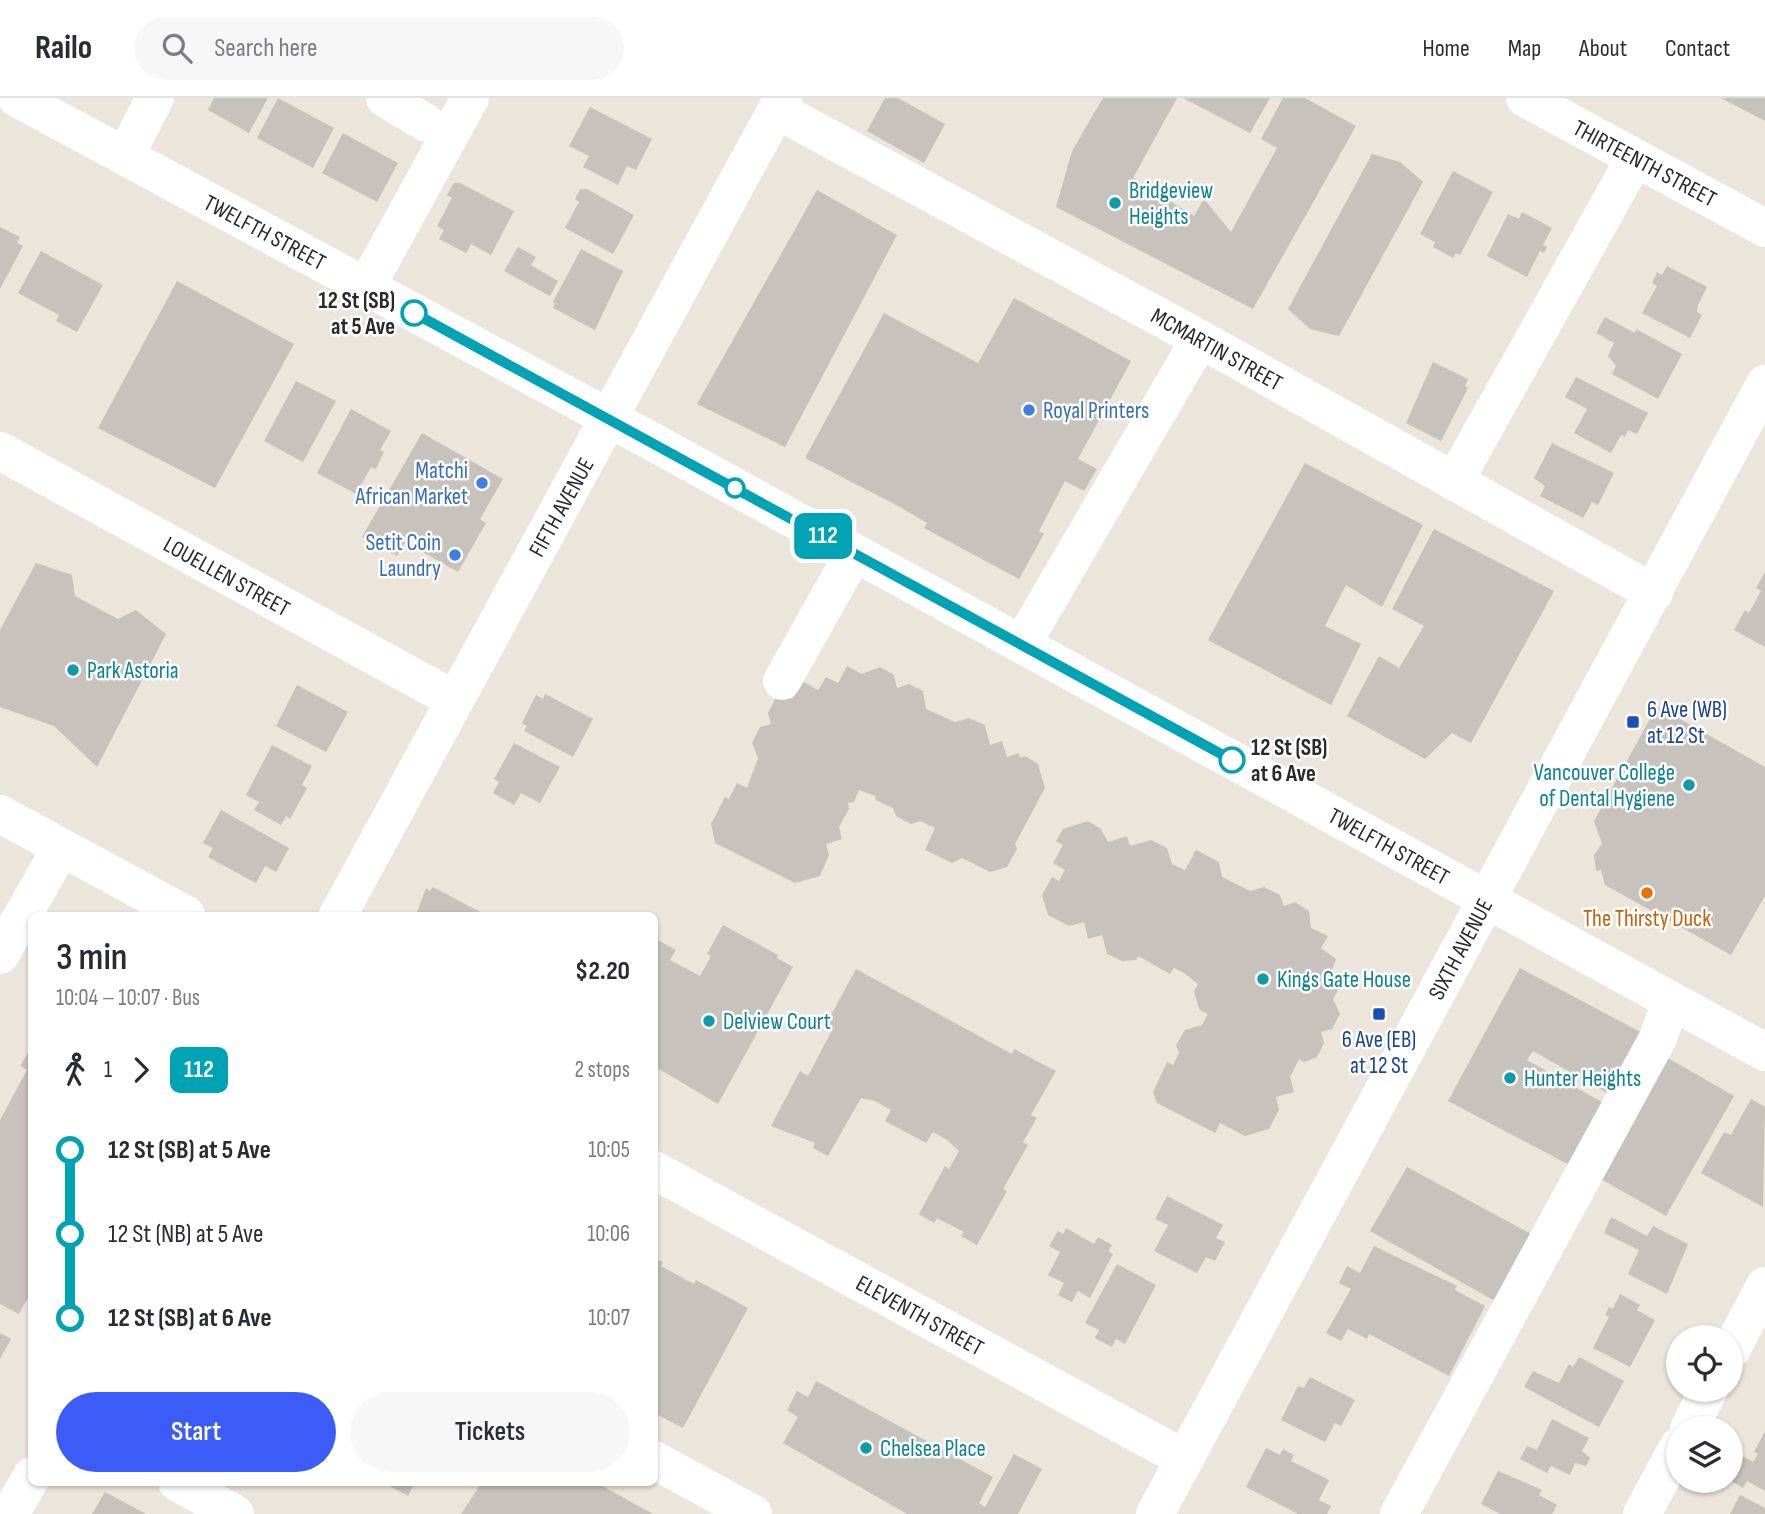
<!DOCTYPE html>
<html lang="en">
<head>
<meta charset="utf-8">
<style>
	body { margin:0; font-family:"Sofia Sans Condensed",sans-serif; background:#f7f7f7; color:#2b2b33; height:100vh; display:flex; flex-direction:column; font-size:26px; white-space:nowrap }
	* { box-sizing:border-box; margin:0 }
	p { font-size:23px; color:#7c7c81 }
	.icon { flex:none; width:38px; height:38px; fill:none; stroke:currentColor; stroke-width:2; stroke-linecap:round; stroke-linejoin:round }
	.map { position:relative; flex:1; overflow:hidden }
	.details { position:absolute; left:28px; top:814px; width:630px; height:574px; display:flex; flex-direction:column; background:#fff; border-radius:10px; box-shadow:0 2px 5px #0004 }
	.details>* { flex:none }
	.badge { padding:0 14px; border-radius:10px; font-size:24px; line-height:46px }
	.tools { position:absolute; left:1666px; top:1227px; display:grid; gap:14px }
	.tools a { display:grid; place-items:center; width:77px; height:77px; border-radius:50%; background:#fff; box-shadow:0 2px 5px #0004; font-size:35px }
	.map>.badge { position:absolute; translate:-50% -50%; box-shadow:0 0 0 4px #fff }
	.legs { display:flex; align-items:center; gap:10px; height:77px; padding:0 28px; font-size:23px }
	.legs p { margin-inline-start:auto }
	.headline { display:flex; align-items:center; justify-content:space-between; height:119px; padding:0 28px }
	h1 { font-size:38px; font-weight:600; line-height:52px }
	.button { display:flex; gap:14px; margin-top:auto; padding:14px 28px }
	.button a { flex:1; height:80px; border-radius:42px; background:#3c5cf8; color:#fff; font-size:28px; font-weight:600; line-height:80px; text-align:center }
	.button a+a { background:#f7f7f7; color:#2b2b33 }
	ul { padding:0 28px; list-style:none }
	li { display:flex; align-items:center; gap:24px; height:84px; font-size:26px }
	li i { display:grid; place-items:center; width:10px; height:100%; margin:0 9px; background:currentColor }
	li i::after { content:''; width:18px; height:18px; margin:-9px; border:5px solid; border-radius:50%; background:#fff }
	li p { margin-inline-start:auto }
	li:first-child i { background:linear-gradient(#0000 50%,currentColor 0) }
	li:last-child i { background:linear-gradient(currentColor 50%,#0000 0) }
	header { display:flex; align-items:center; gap:42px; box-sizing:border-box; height:98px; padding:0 35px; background:#fff; border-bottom:2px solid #e1e1e2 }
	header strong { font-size:33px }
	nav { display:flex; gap:38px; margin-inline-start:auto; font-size:24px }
	.search { width:490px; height:63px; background:#f7f7f7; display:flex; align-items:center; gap:18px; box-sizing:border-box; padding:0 24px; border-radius:38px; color:#7c7c81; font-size:26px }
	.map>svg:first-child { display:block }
	.building { fill:#c7c2bb }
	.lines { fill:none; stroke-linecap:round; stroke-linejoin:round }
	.minor { stroke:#fff; stroke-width:38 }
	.line-1-casing { stroke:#fff; stroke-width:16 }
	.line-1 { stroke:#00a3b4; stroke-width:10 }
	.culture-dot { fill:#0f9aa8; stroke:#fff; stroke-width:2.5 }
	.stop-1-dot { fill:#fff; stroke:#00a3b4; stroke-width:3.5 }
	.shop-dot { fill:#3f7fe0; stroke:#fff; stroke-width:2.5 }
	.transit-dot { fill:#1a4fb4; stroke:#fff; stroke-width:2.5 }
	.food-dot { fill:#e8710a; stroke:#fff; stroke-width:2.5 }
	.labels { text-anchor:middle; stroke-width:5; stroke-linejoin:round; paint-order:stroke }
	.street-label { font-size:23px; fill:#292929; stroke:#fff }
	.culture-label { font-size:23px; fill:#0d838f; stroke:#fff; text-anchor:start }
	.stop-label { font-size:23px; font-weight:bold; fill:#292929; stroke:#fff; text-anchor:end }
	.shop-label { font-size:23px; fill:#366cbe; stroke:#fff; text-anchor:end }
	.transit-label { font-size:23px; fill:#164399; stroke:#fff; text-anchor:start }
	.food-label { font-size:23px; fill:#c56008; stroke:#fff }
</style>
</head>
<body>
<header>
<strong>Railo</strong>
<div class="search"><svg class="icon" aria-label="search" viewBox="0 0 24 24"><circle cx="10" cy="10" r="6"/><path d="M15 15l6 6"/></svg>Search here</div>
<nav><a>Home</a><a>Map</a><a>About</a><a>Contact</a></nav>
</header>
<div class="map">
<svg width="1765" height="1416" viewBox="0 0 1765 1416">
	<rect width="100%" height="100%" fill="#ece5db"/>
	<path class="building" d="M214,0H268L249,35L208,12Z
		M278,0L334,30L313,70L257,40Z
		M885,0H898L945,26L924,65L867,33Z
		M1103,0H1177L1133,80L1194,118L1204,101L1231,134L1277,50L1261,41L1283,0H1305L1356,28L1253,211L1056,109L1072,53Z
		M1183,0H1270L1250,35Z
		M1721,0H1765V23Z
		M590,9L652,41L636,72L627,68L618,87L583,69L589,58L569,48Z
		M343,35L398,65L377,104L322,75Z
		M1372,56L1400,64L1423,84L1339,238L1310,231L1288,211Z
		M1453,73L1493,94L1460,157L1456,155L1453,160L1433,149L1435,144L1420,136Z
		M454,85H460L514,113L491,157L471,146L466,155L439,141L444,132L437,128L452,100L447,97Z
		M580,91H587L634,117L613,156L565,130L579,104L575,101Z
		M817,92L897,137L785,349L697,306Z
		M1522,114L1552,130L1543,147L1547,149L1544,155L1540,153L1527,179L1487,158L1508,116L1519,121Z
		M0,129L20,139L17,145L23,148L0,191Z
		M518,149L536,159L531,167L558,183L550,198L504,173Z
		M581,151L623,173L595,232L553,210L555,205L553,204Z
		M41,153L103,187L77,234L56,223L59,217L18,195Z
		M1667,168L1707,189L1698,207L1697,214L1702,217L1690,240L1642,215L1657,188L1652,185L1657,174L1662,177Z
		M177,183L294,246L215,390L98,330Z
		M1014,200L1131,263L1078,361L1097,371L1084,393L1065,383L1039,433L1044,436L1019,481L924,430L927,425L900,409L805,360L884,215L978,265Z
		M1605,219L1635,235L1636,231L1682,256L1658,301L1612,276L1616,268L1608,258L1614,245L1596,235Z
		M1433,264L1468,281L1465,288L1468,290L1441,343L1406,325Z
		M1576,279L1648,315L1637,336L1628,332L1625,339L1621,337L1611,355L1574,335L1587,311L1565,299Z
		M296,283L336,303L303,364L264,343Z
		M351,311L391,333L380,352L384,354L376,371L371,369L356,396L317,375Z
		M422,335L503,381L480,421L486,425L458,474L421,453L424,447L409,438L397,458L362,439Z
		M1552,345L1614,375L1598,407L1592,404L1583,420L1540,398L1545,388L1534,380Z
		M1305,365L1423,427L1382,509L1346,487L1325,528L1361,546L1331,607L1208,542Z
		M1434,431L1554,493L1471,645L1452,635L1425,661L1347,618L1379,558L1399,570L1424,528L1392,511Z
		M36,465L72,477L75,498L118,521L136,512L166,536L97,669L54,628L0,609V532Z
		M1765,474V549L1734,532L1745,512L1749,515L1761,493L1756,490Z
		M847,568L862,576L880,569L894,577L897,590L909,586L923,593L926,611L955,624L969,620L985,627L990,647L1002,643L1007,659L1019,655L1020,660L1025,658L1038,666L1045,690L1015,746L1017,751L1007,769L990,774L962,760L952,765L925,752L935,730L920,723L911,726L896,718L893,710L876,702L875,698L859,692L854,704L848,705L849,711L839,729L842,741L826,746L829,757L820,778L795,785L715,745L711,726L725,699L729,701L737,685L747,690L758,660L752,645L760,629L771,626L768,615L775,601L793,600L802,583L818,592L826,579L838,585Z
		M297,587L348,614L326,654L276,628Z
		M545,596L593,621L573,659L524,633L527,628L522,625L536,597L543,601Z
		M1657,608L1765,669V798L1731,857L1605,787L1601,772L1596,773L1594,757L1602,746L1594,723Z
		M514,645L560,669L540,705L521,695L514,707L493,695L499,684L494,681Z
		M272,647L312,668L302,687L307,690L290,721L286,718L281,727L254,712L259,704L246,697Z
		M221,712L289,750L276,774L265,768L256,785L208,759L213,750L203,745Z
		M1088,723L1101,731L1108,744L1127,738L1130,748L1151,742L1167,750L1172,766L1185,772L1196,752L1219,764L1222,779L1250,793L1264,789L1280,797L1284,808L1295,804L1309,813L1311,830L1328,838L1321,850L1336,861L1330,878L1342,885L1333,901L1340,916L1332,931L1321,934L1324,945L1317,959L1304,964L1299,961L1290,979L1294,994L1276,999L1279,1012L1269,1031L1245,1038L1220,1025L1215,1035L1157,1005L1153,994L1167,964L1173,967L1179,955L1176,947L1185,932L1202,927L1208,916L1199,911L1194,893L1198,886L1184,875L1174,870L1170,876L1138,858L1136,862L1122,863L1107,856L1102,837L1088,841L1084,824L1069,828L1048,817L1042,797L1052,779L1059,783L1065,772L1053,765L1063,747L1056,743L1063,731Z
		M433,789L486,817H416L426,790L430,793Z
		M723,827L778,857L777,860L793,869L718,1006L654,968V840L676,852L670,862L700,878L711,858L707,856Z
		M1520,870L1648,938L1614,999L1533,953L1527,962L1609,1008L1575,1070L1448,1003Z
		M856,871L1012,956L1014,951L1056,973L1031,1017L1037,1020L1023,1044L1028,1047L1003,1091L1007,1093L977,1147L961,1138L964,1134L937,1120L934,1125L919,1116L945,1068L949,1071L959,1053L947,1042L933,1034L926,1045L885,1023L891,1012L875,1003L861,1000L828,1058L813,1050L815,1045L771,1028L800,973L808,978L832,932L825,928Z
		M32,948V1193L19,1216L0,1206V1022L27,972L20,968Z
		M1668,960L1734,998L1666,1118L1599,1080Z
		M1751,1001L1765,1009L1763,1109L1701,1075L1724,1034L1731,1037Z
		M1407,1069L1531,1136L1495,1203L1370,1133Z
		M1167,1098L1223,1127L1216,1140L1225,1144L1215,1163L1206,1159L1197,1175L1154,1153L1168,1127L1155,1121Z
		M1611,1119L1647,1138L1653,1128L1688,1146L1667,1196L1628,1176L1639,1152L1604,1135Z
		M1066,1130L1094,1146L1098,1139L1112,1147L1108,1153L1113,1156L1090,1200L1078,1193L1072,1204L1058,1197L1064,1185L1048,1177L1060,1154L1049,1148L1058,1133L1063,1136Z
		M1374,1148L1457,1188L1455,1192L1485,1208L1449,1278L1369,1236L1367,1241L1348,1231L1341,1243L1326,1235L1351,1191L1339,1185L1347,1168L1360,1175Z
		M654,1160L663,1164L661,1168L694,1186L696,1182L748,1210L683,1330L654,1315Z
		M1117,1166L1156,1187L1125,1246L1116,1241L1112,1249L1095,1240L1099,1232L1085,1225Z
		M1620,1196L1640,1207L1637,1212L1655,1222L1630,1269L1593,1250L1609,1219L1605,1217L1609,1209L1613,1211Z
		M0,1235L11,1241L0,1261Z
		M1579,1259L1624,1283L1599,1329L1524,1289L1533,1273L1559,1285L1569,1266L1573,1269Z
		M1310,1279L1355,1302L1341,1328L1335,1325L1325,1344L1281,1322L1298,1288L1304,1290Z
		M816,1283L993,1379L979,1405L985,1409L1014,1356L1042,1371L1018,1416H907L783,1345L798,1319L787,1312L797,1293L808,1299Z
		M1552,1321L1589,1340L1582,1353L1590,1360L1586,1368L1575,1365L1570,1377L1551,1368L1547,1375L1520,1361L1527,1348L1537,1352Z
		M1765,1333V1393L1747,1383L1743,1390L1731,1383V1352L1753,1364L1758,1356L1754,1354Z
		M1266,1350L1280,1357L1283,1351L1294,1357L1291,1363L1329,1382L1319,1402L1331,1408L1327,1416H1298L1246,1389Z
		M1498,1373L1542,1392L1539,1397L1557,1407L1552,1416H1500L1481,1406Z
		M382,1384H415L408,1398Z
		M482,1384H595L653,1416H461Z
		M105,1394L146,1416H92Z
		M1740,1397L1765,1410V1416H1730Z"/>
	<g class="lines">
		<path class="minor" d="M17,0L609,320L1765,954
			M385,0L426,25
			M1525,0L1765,130
			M777,12L1200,241L1654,495
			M125,58L155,0
			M366,189L470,0
			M0,353L455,602
			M1454,384L1635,60
			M1022,546L1200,241
			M782,583L854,455
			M0,716L186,817
			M338,817L783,0
			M0,857L61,750
			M654,1072L1185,1361
			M1731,1252L1765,1188
			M1689,1330L1709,1292
			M654,1362L753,1416
			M177,1384L235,1416
			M10,1416L32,1378
			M1155,1416L1765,286
			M1399,1416L1658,940L1671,903
			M1642,1416L1678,1349"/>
	</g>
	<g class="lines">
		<defs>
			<path id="line-1" d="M414,215L1232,662"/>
		</defs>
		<use href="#line-1" class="line-1-casing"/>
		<use href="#line-1" class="line-1"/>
	</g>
	<g class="culture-dot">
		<circle cx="1115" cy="105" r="7"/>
		<circle cx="73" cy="572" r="7"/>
		<circle cx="1689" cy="687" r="7"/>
		<circle cx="1263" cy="881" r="7"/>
		<circle cx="709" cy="923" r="7"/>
		<circle cx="1510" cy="980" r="7"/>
		<circle cx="866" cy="1350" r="7"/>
	</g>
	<g class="stop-1-dot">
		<circle cx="414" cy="215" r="12"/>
		<circle cx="735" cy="390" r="9"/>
		<circle cx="1232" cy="662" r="12"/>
	</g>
	<g class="shop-dot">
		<circle cx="1029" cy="312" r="7"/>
		<circle cx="482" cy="385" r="7"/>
		<circle cx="455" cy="457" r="7"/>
	</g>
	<g class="transit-dot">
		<rect x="1626" y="617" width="14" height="14" rx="3.5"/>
		<rect x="1372" y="909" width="14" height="14" rx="3.5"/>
	</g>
	<circle class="food-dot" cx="1647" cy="795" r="7"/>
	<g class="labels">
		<g class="street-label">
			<text transform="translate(1645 65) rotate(28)" y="8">THIRTEENTH STREET</text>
			<text transform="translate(265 134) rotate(28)" y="8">TWELFTH STREET</text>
			<text transform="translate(1217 251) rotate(29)" y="8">MCMARTIN STREET</text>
			<text transform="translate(561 409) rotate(-61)" y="8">FIFTH AVENUE</text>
			<text transform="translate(227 478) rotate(29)" y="8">LOUELLEN STREET</text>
			<text transform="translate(1389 748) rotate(29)" y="8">TWELFTH STREET</text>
			<text transform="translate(1460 851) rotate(-62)" y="8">SIXTH AVENUE</text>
			<text transform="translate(920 1217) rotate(29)" y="8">ELEVENTH STREET</text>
		</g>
		<g class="culture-label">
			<text x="1129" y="100">Bridgeview<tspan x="1129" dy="26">Heights</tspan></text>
			<text x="87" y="580">Park Astoria</text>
			<text x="1675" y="682" text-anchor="end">Vancouver College<tspan x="1675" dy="26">of Dental Hygiene</tspan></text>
			<text x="1277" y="889">Kings Gate House</text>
			<text x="723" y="931">Delview Court</text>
			<text x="1524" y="988">Hunter Heights</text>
			<text x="880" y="1358">Chelsea Place</text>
		</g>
		<g class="stop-label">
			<text x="395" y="210">12 St (SB)<tspan x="395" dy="26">at 5 Ave</tspan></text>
			<text x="1251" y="657" text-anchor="start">12 St (SB)<tspan x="1251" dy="26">at 6 Ave</tspan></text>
		</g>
		<g class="shop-label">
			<text x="1043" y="320" text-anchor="start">Royal Printers</text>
			<text x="468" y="380">Matchi<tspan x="468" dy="26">African Market</tspan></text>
			<text x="441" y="452">Setit Coin<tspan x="441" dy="26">Laundry</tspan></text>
		</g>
		<g class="transit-label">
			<text x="1647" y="619">6 Ave (WB)<tspan x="1647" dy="26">at 12 St</tspan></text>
			<text x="1379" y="949" text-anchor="middle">6 Ave (EB)<tspan x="1379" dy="26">at 12 St</tspan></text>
		</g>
		<g class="food-label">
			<text x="1647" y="828">The Thirsty Duck</text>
		</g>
	</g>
</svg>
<div class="tools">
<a><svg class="icon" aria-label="locate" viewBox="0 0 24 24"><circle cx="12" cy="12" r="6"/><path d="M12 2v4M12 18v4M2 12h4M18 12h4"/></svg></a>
<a><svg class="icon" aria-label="layers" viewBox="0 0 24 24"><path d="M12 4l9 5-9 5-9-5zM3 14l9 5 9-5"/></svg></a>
</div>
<b class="badge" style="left:823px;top:438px;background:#00a3b4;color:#fff">112</b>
<section class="details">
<div class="headline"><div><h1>3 min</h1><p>10:04 – 10:07 · Bus</p></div><b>$2.20</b></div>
<div class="legs"><svg class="icon" aria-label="walk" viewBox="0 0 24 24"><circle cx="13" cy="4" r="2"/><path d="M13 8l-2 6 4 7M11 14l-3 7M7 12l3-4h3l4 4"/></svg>1<svg class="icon" aria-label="forward" viewBox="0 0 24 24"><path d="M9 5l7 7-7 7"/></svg><b class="badge" style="background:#00a3b4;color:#fff">112</b><p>2 stops</p></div>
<ul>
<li><i style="color:#00a3b4"></i><b>12 St (SB) at 5 Ave</b><p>10:05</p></li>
<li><i style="color:#00a3b4"></i><span>12 St (NB) at 5 Ave</span><p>10:06</p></li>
<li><i style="color:#00a3b4"></i><b>12 St (SB) at 6 Ave</b><p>10:07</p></li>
</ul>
<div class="button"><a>Start</a><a>Tickets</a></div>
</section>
</div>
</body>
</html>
